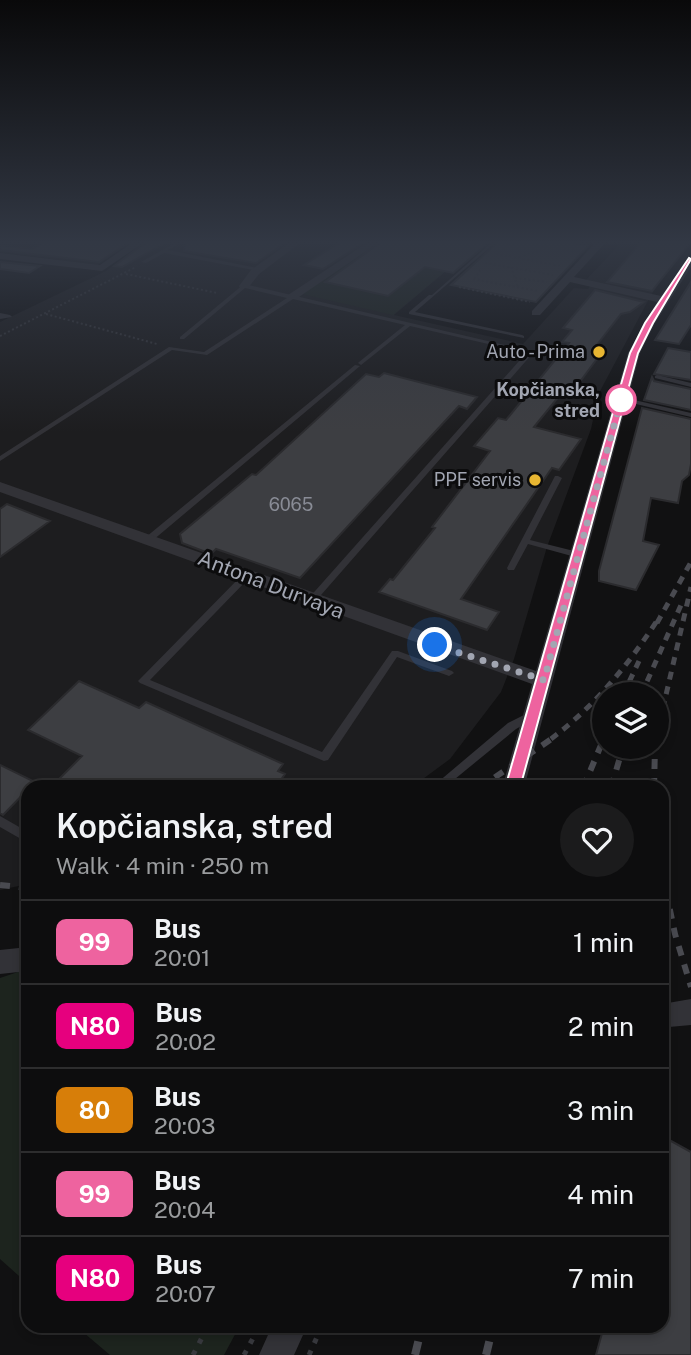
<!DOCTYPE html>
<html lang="en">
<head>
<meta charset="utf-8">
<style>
	body { margin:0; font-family:"Public Sans",sans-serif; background:#1b1b1c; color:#f1f3f6; height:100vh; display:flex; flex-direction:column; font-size:26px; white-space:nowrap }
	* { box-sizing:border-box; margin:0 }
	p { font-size:23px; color:#9a9c9e }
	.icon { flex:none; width:38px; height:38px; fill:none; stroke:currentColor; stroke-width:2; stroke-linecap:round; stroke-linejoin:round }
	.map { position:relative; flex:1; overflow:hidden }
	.drawer { position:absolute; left:21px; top:780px; width:648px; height:553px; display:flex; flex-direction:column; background:#0d0d0e; border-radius:21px; box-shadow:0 4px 10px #0003,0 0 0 2px #2d2d2e }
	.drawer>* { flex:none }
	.badge { padding:0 14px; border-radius:10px; font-size:24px; line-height:46px }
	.controls { position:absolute; left:592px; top:682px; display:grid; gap:14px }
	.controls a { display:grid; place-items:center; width:77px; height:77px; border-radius:50%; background:#0d0d0e; box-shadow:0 4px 10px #0003,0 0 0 2px #2d2d2e; font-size:35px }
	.you { position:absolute; width:35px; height:35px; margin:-18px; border:5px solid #fff; border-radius:50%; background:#1a73e8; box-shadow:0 0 0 10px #1a73e833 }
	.map>.badge { position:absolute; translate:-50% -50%; box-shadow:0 0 0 4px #fff }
	.round { display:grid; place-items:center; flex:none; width:74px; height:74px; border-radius:37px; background:#1b1b1c }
	.overview { display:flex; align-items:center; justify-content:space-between; height:119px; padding:0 35px }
	h1 { font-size:33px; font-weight:600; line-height:52px }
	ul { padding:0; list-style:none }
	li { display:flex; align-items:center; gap:21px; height:84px; padding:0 35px; border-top:2px solid #2d2d2e }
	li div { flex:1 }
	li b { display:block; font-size:26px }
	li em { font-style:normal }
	li .badge { min-width:77px; font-weight:700; text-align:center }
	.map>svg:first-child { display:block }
	.built { fill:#1d1d1f }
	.green { fill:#1d241e }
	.building { fill:#3d3e42; stroke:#2b2b2e; stroke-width:2 }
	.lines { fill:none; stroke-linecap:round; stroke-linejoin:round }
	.path-far1 { stroke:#38393e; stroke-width:2; stroke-dasharray:2 2.5; stroke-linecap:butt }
	.path { stroke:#38393e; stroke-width:5; stroke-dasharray:5 8; stroke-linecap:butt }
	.lane { fill:#323237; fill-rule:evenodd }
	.street { fill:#323237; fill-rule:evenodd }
	.rail-far2 { stroke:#494a50; stroke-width:5; stroke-dasharray:8 7; stroke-linecap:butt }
	.rail-far1 { stroke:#494a50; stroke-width:6; stroke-dasharray:10 9; stroke-linecap:butt }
	.rail { stroke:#494a50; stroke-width:8; stroke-dasharray:14 11; stroke-linecap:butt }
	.line { fill:#ee639f; stroke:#fff; stroke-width:2 }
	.walk { stroke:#a2a6b2; stroke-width:7; stroke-dasharray:0 12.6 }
	.poi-dot { fill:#e8b632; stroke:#0c0c0d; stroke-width:2.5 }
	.stop-dot { fill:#fff; stroke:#ee639f; stroke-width:3.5 }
	.labels { text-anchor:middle; stroke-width:6; stroke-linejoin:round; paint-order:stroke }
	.far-poi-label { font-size:18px; fill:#a2a6b2; stroke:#0c0c0d; text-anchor:end }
	.far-stop-label { font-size:18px; font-weight:bold; fill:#a2a6b2; stroke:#0c0c0d; text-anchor:end }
	.number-label { font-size:18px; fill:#898c96 }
	.street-label { font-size:21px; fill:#a2a6b2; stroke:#0c0c0d }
</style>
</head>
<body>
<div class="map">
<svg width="691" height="1355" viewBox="0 0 691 1355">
	<rect width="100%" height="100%" fill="#111112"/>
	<path class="built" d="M0,243H130L98,265L0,252Z
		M146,243H479L394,315L523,344L574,288L588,289L593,282L586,280L621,243H688L651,295L599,393L591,429L547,547L514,659L501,692L450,759L412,787L28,788V884L0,890V322L106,271Z"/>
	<path class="green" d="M373,243H479L393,315L298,293Z
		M21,971H28V1284L0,1259V978Z
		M77,1327H239L224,1355H110Z"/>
	<path class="building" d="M43,243H128L99,262L0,250V245L32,249Z
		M145,243H165L122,267L114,266Z
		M185,243H285L256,263L184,251Z
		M339,243H363L323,269L304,265Z
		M380,243H488L453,273L425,267L388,296L325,282Z
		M497,243H573L589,245L536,302L451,285Z
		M640,243H690L652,291L607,282Z
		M0,262L40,266L29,273L0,269Z
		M691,282V325L679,344L655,340Z
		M595,290L644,302L630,312L621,314L596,346L605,348L576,387L568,385L534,427L581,439L559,470L552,468L461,599L499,612L487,630L379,592L390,579L393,580L435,528L432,527L490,451L474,446L498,418L506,420L569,343L562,342L572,330L563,328Z
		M668,348L691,352V380L654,374Z
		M384,373L477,397L467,409L459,406L300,578L216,549L211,554L182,543L180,534L252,474L256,475L366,374L379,377Z
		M652,377L654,381L691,389V410L644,400Z
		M642,408L691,419V464L689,475L682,481L678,503L651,498L643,541L659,545L636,590L599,581V571Z
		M7,504L50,521L0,557V509Z
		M79,681L139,708L146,702L283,764L278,771L285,774L275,788H50L82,756L28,730Z
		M0,765L35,782L3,815L0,813Z
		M662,1136L691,1152V1355H596L604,1326H662Z"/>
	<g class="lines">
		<path class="path-far1" d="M523,243L576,252
			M501,253L509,243
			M496,254L561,266
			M519,257L548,248
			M485,263L553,275
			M511,267L518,287
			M126,274L217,293
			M515,278L547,282
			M473,279L538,291
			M474,279L481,269
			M459,287L530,302
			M46,314L157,344
			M0,336L136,267"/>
		<path class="path" d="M193,1355L208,1326
			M244,1355L258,1329
			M309,1355L322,1326"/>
		<path class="lane" d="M175,243H180L168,250L262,269L259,271L164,253L146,263L141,262Z
			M491,243H495L415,312L522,335L524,336V338L409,314V312L429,295H432Z
			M244,284L517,348L514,350L410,326L361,365L358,363L359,362L405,325L293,299L207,355L172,350L0,461V456L169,347L204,352L287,298L245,288L184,339H180V337Z
			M552,349L554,350V352L532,354L314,603H308L307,601L308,599L528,351Z
			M355,365L360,366L152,541H146V537Z
			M657,375L691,383V387L655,378V376Z
			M621,397L691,413V417L619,400L618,399Z
			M555,476H558L562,478L530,540L582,553L583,555L579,558L528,544L514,570H508L507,568Z
			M246,573L249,574L250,576L249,578L150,680L322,752L392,651H398L452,671L454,673L449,676L397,657L328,760L324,761L140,683L138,681L140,679L243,574Z
			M530,712L534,713L535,716L534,719L516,729L444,788H431L508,723Z
			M0,816L28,832V843L0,827Z"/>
		<path class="street" d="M132,243H143L102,271L0,259V253L100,265Z
			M289,243H300L259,274L248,288H240L239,286L251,270Z
			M367,243H378L296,299H288V295Z
			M595,243H605L574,277L661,296L691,256V267L655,323L640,353L524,788H502L532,684L0,492V482L536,671L628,353L657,302L570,282L540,315H532V311Z
			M0,313L10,315L12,317L0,319Z
			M28,947V971L0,974V950Z
			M691,999V1025L669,1027L662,1024V1004Z
			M272,1326H307L294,1355H259Z"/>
		<path class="rail-far2" d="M657,623L691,562
			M623,695L639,661
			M641,695L681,605
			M656,738L691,587
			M551,739C596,705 630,663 660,616"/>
		<path class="rail-far1" d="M479,788L553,738
			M583,788L604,738
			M611,788L623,747
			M654,788L655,747
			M662,872L675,934L691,987
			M0,885L28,888"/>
		<path class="rail" d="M415,1355L422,1326
			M486,1355L493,1326"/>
	</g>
	<linearGradient id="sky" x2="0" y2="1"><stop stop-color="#09090a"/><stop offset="0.56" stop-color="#323844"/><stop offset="1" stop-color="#323844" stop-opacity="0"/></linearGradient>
	<rect width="691" height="432" fill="url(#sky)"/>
	<path class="line" d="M689,258L691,259L653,323L638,353L520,788L513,794L505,788L630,353L645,323Z"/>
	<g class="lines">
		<path class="walk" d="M435,645L544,680L621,400"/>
	</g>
	<g class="poi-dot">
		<circle cx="599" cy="352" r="7"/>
		<circle cx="535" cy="480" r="7"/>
	</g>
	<circle class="stop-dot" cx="621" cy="400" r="14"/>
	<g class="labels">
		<g class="far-poi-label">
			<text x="585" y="358">Auto - Prima</text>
			<text x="521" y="486">PPF servis</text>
		</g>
		<g class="far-stop-label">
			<text x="600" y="396">Kopčianska,<tspan x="600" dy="21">stred</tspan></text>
		</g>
		<g class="number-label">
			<text x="291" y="511">6065</text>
		</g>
		<g class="street-label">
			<text transform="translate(271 585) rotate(21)" y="7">Antona Durvaya</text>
		</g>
	</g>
</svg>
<div class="controls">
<a><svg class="icon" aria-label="layers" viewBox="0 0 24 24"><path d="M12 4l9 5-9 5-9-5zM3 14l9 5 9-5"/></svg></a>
</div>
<div class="you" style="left:435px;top:645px"></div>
<section class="drawer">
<div class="overview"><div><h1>Kopčianska, stred</h1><p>Walk · 4 min · 250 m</p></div><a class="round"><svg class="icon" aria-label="heart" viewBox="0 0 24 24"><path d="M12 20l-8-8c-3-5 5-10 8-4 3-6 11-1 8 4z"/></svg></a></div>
<ul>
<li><span class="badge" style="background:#ee639f;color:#fff">99</span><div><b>Bus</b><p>20:01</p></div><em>1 min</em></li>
<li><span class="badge" style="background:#e6007e;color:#fff">N80</span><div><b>Bus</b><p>20:02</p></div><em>2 min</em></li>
<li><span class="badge" style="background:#d77e09;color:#fff">80</span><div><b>Bus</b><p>20:03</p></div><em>3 min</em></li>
<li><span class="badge" style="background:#ee639f;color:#fff">99</span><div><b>Bus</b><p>20:04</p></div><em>4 min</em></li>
<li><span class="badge" style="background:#e6007e;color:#fff">N80</span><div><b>Bus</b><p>20:07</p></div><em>7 min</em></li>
</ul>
</section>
</div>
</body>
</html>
